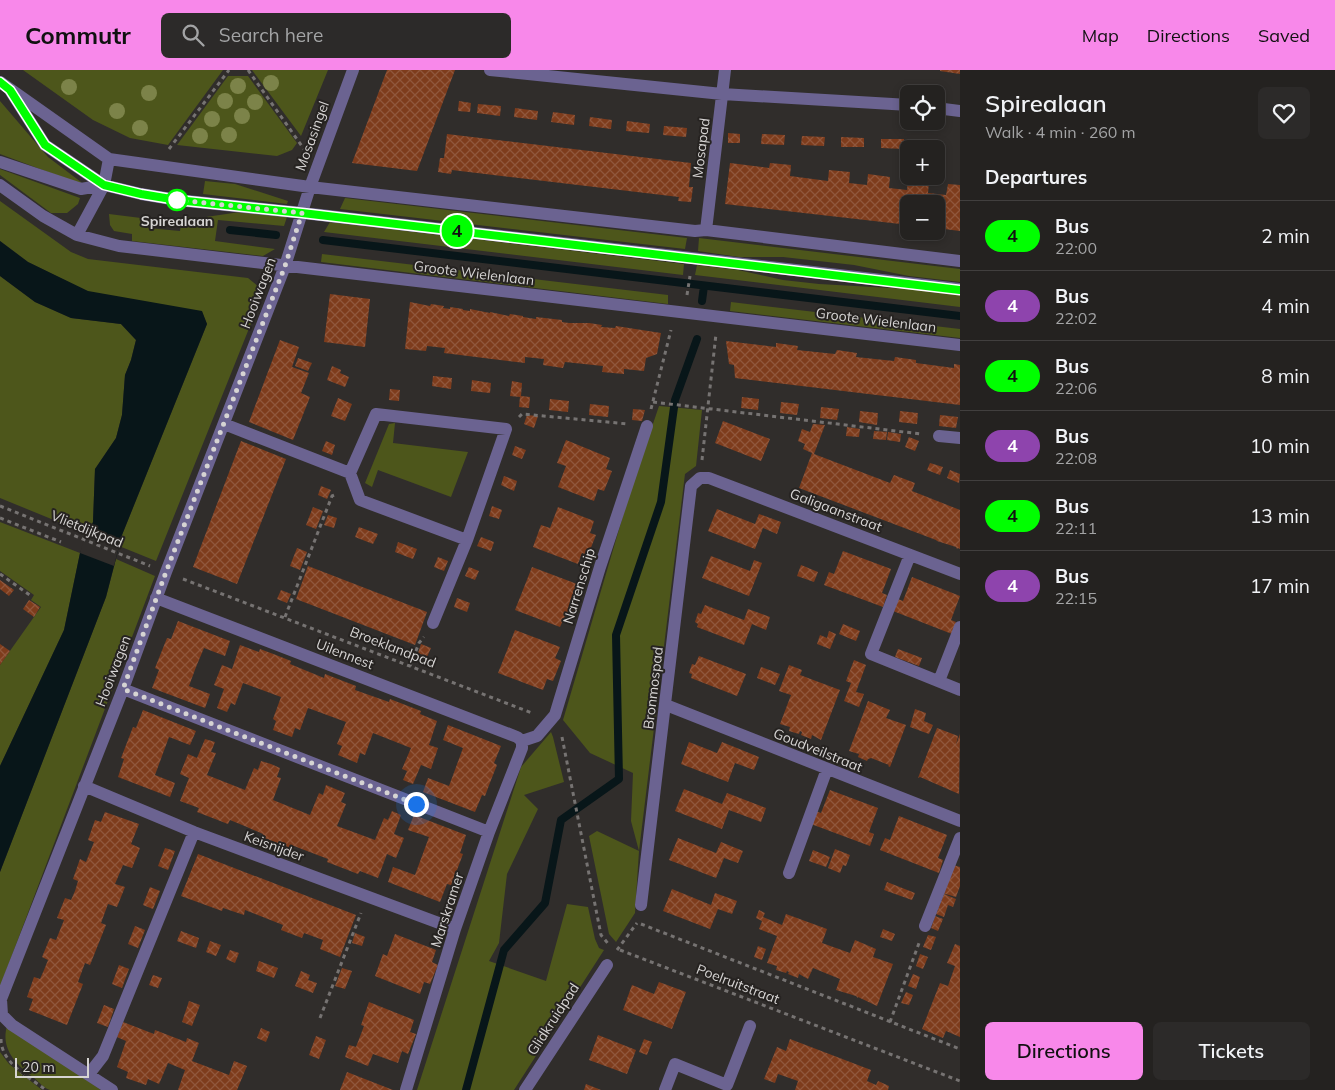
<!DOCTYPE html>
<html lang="en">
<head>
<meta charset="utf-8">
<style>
	body { margin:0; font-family:Mulish,sans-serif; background:#2c2a29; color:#f1f3f6; height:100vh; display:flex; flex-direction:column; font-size:19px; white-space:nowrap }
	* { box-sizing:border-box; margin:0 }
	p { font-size:16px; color:#a3a4a5 }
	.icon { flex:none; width:28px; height:28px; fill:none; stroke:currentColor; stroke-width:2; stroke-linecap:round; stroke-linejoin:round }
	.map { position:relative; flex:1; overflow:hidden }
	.drawer { display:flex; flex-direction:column; background:#242220; width:375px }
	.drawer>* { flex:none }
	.badge { padding:0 10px; border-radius:16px; font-size:18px; line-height:32px }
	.controls { position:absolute; left:900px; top:15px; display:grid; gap:10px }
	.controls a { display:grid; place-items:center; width:45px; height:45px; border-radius:8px; background:#242220; box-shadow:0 2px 8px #0003,0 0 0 1px #413f3e; font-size:25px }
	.scale { position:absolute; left:15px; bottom:12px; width:74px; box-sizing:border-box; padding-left:5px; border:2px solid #d6d4d3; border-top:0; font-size:14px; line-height:18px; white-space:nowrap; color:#d6d4d3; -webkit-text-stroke:4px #262321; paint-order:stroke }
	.you { position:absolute; width:25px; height:25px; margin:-12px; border:4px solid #fff; border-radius:50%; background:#1a73e8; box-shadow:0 0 0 8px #1a73e833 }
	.map>.badge { position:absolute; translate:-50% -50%; box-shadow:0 0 0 2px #fff }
	h2 { padding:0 25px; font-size:19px; line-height:45px }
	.round { display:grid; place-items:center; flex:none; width:52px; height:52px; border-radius:8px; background:#2c2a29 }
	.overview { display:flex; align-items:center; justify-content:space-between; height:85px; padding:0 25px }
	h1 { font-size:24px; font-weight:600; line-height:38px }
	.primary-button { display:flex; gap:10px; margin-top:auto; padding:10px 25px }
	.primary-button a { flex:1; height:58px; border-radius:8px; background:#f888ea; color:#111; font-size:20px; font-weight:600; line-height:58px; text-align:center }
	.primary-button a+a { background:#2c2a29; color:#f1f3f6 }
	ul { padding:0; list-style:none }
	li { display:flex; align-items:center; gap:15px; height:70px; padding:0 25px; border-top:1px solid #413f3e }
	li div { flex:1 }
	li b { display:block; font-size:19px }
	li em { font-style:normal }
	li .badge { min-width:55px; font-weight:700; text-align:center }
	header { display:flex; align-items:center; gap:30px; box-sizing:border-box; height:70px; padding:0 25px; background:#f888ea; color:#111 }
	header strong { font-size:24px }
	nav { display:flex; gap:28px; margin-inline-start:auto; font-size:18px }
	.search { width:350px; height:45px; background:#2c2a29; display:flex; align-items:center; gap:12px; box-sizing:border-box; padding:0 18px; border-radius:8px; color:#a3a4a5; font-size:19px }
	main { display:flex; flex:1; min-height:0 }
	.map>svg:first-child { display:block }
	.green { fill:#4d561b }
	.water { fill:#081619 }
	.pier { fill:#302d2b }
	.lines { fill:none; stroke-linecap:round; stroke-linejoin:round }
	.stream { stroke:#081619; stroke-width:8 }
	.building { fill:url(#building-cross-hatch) }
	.path { stroke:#767372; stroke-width:3; stroke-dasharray:4 4; stroke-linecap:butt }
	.minor { stroke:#6b6391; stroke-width:12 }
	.tree { fill:#7c8349 }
	.line-casing { stroke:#fff; stroke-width:11 }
	.line { stroke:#0f0; stroke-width:8 }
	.walk { stroke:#d6d4d3; stroke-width:5; stroke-dasharray:0 9 }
	.stop-dot { fill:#fff; stroke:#0f0; stroke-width:2.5 }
	.labels { text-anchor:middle; stroke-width:4; stroke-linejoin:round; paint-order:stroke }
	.street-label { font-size:14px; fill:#d6d4d3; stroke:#262321 }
	.stop-label { font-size:14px; font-weight:bold; fill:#d6d4d3; stroke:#262321 }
</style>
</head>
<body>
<header>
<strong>Commutr</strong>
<div class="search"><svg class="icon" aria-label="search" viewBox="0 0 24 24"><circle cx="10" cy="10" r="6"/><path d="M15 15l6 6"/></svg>Search here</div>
<nav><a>Map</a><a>Directions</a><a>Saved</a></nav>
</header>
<main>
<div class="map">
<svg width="960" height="1020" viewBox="0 0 960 1020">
	<defs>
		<pattern id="building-cross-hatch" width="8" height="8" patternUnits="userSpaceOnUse" patternTransform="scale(1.25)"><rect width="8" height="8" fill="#7e3c1c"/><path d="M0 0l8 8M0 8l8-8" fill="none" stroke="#90573c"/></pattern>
	</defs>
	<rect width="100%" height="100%" fill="#302d2b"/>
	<path class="green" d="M23,0H223L168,75L130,68L93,50Z
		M252,0H328L301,66Z
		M228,6H248L297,73L292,80L277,86L177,75Z
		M0,31L48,87L81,112L80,114L0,84Z
		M0,99L80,128L78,134L67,143H51L0,105Z
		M205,111L235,114L288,131L287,134L203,124Z
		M345,128L687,168L685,179L340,139Z
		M0,131L71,182L88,189L248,208L264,221L156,491L119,476L122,465L207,254L202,242L88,222L28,192L0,171Z
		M240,142L287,147L284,156L218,150L215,171L275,179L263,186L132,171V164L114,161L110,155L109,144L149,149L148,158L180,161L182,147L199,148Z
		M330,152L684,194L683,205L324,162Z
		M699,168L960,199V212L909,206L854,195L783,187H739L698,181Z
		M322,184L668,225V234L321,192Z
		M697,195L738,200L783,210L819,214L909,219L960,225V237L695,205Z
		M0,206L35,232L71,248L121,254L136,270L131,290L125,305L122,345L116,368L95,399L93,452L88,464L0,428Z
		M731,232L960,259V268L730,241Z
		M659,336L702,340L696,396L685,404L639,781L635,843L616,872L609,864L589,766L597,761L639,781L631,751L633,703L590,683L563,650L630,422Z
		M395,353L393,373L468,382L451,427L378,400L372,417L365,413L389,354Z
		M0,452L80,483L64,560L0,696V595L41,537L31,530L34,525L0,501Z
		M116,489L155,506L0,917V802L106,527Z
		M551,662L553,667L564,712L524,725L538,739L507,804L499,873L489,891L546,911L567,834L588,837L595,869L599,878L604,880L514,1020H417L521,697Z
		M7,956L101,1020C90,1020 59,1020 50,1020C45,1019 39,1012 34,1008C18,996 0,980 7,956Z
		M0,982L9,994L42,1020H0Z"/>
	<path class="water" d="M0,171L28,192L88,221L202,241L207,254L122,465L106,527L0,802V696L64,560L80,483L93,452L95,399L116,368L122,345L125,305L131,290L136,270L121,254L71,248L35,232L0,206Z"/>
	<path class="pier" d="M85,464L119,476L114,496L80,483Z"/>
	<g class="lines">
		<path class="stream" d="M230,160L276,165
			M323,170L960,246
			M702,231L704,216
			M466,1020L504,880L545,833L561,750L619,709L616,565L661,432L675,330L697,269"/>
	</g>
	<path class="building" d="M387,0H455L417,101L352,93Z
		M940,0H960V4L940,1Z
		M459,31L471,33L470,42L458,41Z
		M478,34L501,36L500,46L477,43Z
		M515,38L538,41L537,50L514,47Z
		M553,42L575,45L574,55L551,52Z
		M590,47L612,50L611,59L589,56Z
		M627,51L650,54L649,63L626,61Z
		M664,56L687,58L686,67L663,65Z
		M728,63L740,64V73H728Z
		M447,64L691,93L689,117H693L691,132L678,131L679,127L519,108L452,100L451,104L438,102L440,88H444Z
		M762,64L785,65L784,75L761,74Z
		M802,66L825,67L824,76L801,75Z
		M841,67L864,68V77H841Z
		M881,69H904V79L881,78Z
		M922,72L945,75L944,84L936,83V79H921Z
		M730,93L769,98L770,93L791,95L790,106L828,111L829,100L850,102L849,113L867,115L868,104L890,107L889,118L907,120L908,109L929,112L928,123L946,125L948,114L960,115V161L936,158V134H909V155L725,134Z
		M330,224L370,229L365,277L324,272Z
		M410,232L430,236L431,234L444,236L443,238L450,239V237L463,239V240L470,241V239L490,243V242L509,246L510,244L523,246V247L529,248L536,249V247L562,250V252L569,253H589L602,255L601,257L615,258L616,256L661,263L657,284L646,288L644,301L624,299V304L602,302L603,296L565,292L563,298L543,295L544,289L525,287V293L444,283L445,278L427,276L426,281L405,279Z
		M280,270L299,277L292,297L309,303L301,323L310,327L293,370L249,352Z
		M726,271L776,277V273L798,276L797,280L835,284L837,280L857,283L856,287L894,291L895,287L916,290V293L954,298V294L960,295V335L735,308L734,295L729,294Z
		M298,288L312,293L308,301L295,296Z
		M332,296L341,300L340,303L349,307L345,317L327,310Z
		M433,306L452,308L451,319L432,316Z
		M472,310L491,313L490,323L471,321Z
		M512,311L522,313L521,326L530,327L529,338L519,337L520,327L510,326Z
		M390,319L400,320L399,331L389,330Z
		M742,327L759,329L758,340L741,338Z
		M338,328L352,334L345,351L331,346Z
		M550,329L569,331L568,342L549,340Z
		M781,332L799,334L797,345L780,343Z
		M590,334L609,336L608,347L589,345Z
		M821,337L839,339L837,350L820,348Z
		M633,339L645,340L642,351L632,350Z
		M860,341L878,343L877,355L859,352Z
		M900,341L918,343L917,354L899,352Z
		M527,345L538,346L534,358L524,354Z
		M940,345L958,347L956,358L939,356Z
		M723,351L770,369L761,391L715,373Z
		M813,354L825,355L814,384L890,413L894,405L915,413L912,421L960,440V479L958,478L957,479L956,477L937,471L936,470L799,418L812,383L803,379L805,374L798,371L802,359L810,362Z
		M847,357L860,359L859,367L846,366Z
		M874,361L887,362L886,370L873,369Z
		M888,362L901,364L900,372L887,370Z
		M909,367L919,371L915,381L905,377Z
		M566,370L610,388L606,399L612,401L604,421L598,419L594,431L558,417L566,396L557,393Z
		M241,371L286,389L237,514L193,497Z
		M326,371L335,375L332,385L322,381Z
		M515,376L526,380L522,389L512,385Z
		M930,393L943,397L940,405L927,400Z
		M950,400L960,404L959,413L947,408Z
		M504,406L517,411L514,421L501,415Z
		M321,416L331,420L327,429L318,425Z
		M492,436L502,440L499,449L489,446Z
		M313,437L323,441L316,459L306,455Z
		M558,437L594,451L590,463L596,465L588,485L582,483L578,494L533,477L541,455L550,458Z
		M717,439L755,454L759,444L781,452L777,464L763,458L755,479L708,461Z
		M328,445L337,448L334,458L324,455Z
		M359,457L378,464L373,474L355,467Z
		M481,467L494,472L491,481L477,476Z
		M398,472L417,479L413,489L395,482Z
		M297,478L307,482L300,500L290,496Z
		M843,481L891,499L882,523L887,525L883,537L824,515L829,502L834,504Z
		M711,486L750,501L754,490L762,493L749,526L702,508Z
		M438,487L448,491L444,501L434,497Z
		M801,495L818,502L814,512L797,506Z
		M308,496L427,542L415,575L296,529Z
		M469,497L479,501L475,510L465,506Z
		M532,497L577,514L573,525L579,528L571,548L565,546L560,557L515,540Z
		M912,507L960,526L951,550L956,552L952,564L893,541L898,529L903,531Z
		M0,510L14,520L9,526L0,519Z
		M281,520L291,524L287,533L277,529Z
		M457,528L470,533L467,542L454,537Z
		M29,530L40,537L34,547L23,539Z
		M705,535L744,550L748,539L770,547L766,560L752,554L744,575L697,557L698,554L695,552L698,543L701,544Z
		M178,551L230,571L225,586L204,578L196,597L189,616L210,624L205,638L152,618L159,600L155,598L167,568L171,569Z
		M843,554L860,561L856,571L839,564Z
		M515,560L560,577L555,588L561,591L553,611L547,609L543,620L498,603Z
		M829,561L836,564L830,579L817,574L820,565L827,568Z
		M0,574L10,581L0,595Z
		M421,574L431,578L427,587L418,583Z
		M240,575L259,582L260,579L276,585L291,591L290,594L324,608L325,604L356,616L355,620L389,632L390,629L421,641L420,644L437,651L429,675L438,678L431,699L421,695L413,714L403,710L407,701L402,699L411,678L373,663L365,685L360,683L357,693L338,685L342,676L337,674L346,652L308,638L300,660L295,658L292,667L273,660L276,651L273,649L281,627L243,613L235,635L231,633L227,642L217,638L224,619L214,615L222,595L232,599Z
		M898,579L922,588L919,596L895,587Z
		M699,586L746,604L737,626L691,608L692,604L689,603L692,594L695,595Z
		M854,590L866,595L856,622L864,624L859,637L844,631L851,613L846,611Z
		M789,595L802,600L800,605L840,620L821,670L812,665L811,669L801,665L802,662L800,661L799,664L789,661L790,657L780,654L791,625L779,621Z
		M761,597L780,604L775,615L757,608Z
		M868,631L890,640L886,648L906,655L890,697L888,696L889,695L871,688L868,689L867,691L858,687L859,684L849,681Z
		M915,639L926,643L924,651L933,655L929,664L910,657Z
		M143,640L196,661L190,675L169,667L155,705L175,713L170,727L118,707L124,689L121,688L133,657L136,658Z
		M448,655L501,676L494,693L497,695L491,710L485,726L482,725L475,742L423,722L428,708L449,716L463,678L443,670Z
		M937,658L958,666L956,675L960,664L959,724L920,707L918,708Z
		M205,669L215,672L211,682L216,683L207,705L245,720L254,698L258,700L261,691L271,694L280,698L277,707L281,708L273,730L310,745L319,723L323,725L326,715L345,723L341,732L346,734L337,756L375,770L384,748L388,750L392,741L401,745L394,764L404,768L396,788L387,784L378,808L360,801L358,804L327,792L328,789L294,776L293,779L262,767L263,764L247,757L230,750L228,754L197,742L199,738L180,731L189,708L180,704L188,684L197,688Z
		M689,672L717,683L722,672L759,687L754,700L735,693L728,712L681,694Z
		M684,719L722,734L727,723L766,738L761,752L729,740L722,759L675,741Z
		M830,720L878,738L869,762L874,764L870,776L811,754L816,741L821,743Z
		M105,742L139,754L131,774L140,778L132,798L123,795L115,814L125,817L117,837L108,834L101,853L106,855L90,895L85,893L78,912L83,914L67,955L29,940L33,929L27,927L34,907L40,909L44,900L48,890L42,887L50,868L56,870L64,850L57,848L65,828L71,830L75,821L78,811L73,809L80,789L86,792L94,772L88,770L95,750L101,752Z
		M414,745L466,765L460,783L463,784L457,800L451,815L447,814L440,832L388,812L393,797L415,805L429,767L408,760Z
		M899,746L947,765L938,788L943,790L939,803L880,780L885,768L890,770Z
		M678,768L716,783L721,772L743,781L738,793L724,788L716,808L669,790Z
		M165,778L175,781L168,800L158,796Z
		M835,779L850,785L846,796L843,795L840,803L828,798Z
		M813,780L830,787L826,797L809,791Z
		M198,784L356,845L340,887L320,879L323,870L304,863L302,868L281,860L283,855L245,840L244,845L223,838L222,841L181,826Z
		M953,795L960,797V816L956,827L942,823Z
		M887,812L915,823L912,830L884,820Z
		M150,817L160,821L153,839L143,835Z
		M672,819L711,835L715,823L737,831L732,844L718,839L710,859L663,841Z
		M944,824L956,829L953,837L948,835L944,847L936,844Z
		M759,840L765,843L763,847L782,855L786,844L827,859L822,873L850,883L855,870L876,879L873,887L893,894L877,936L858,927V928L856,926L836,920L840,909L813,898L808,909L799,904L798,908L788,904L789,902L787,901L786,903L776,900L777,896L767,893L777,866L759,859L762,851L756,848Z
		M935,846L943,849L938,861L931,858Z
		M135,856L145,860L138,878L128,874Z
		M883,859L895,864L892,871L880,867Z
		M181,861L199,868L196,878L177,871Z
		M355,863L365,867L362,876L352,873Z
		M395,864L436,880L432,892L438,895L430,914L424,912L420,924L375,906L383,884L387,886Z
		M928,865L936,867L931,880L923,877Z
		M210,871L221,875L216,886L206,882Z
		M955,874L960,876V967L946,961L943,968L922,959L940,913L948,916L955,896L947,893Z
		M758,876L766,879L762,890L754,887Z
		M230,880L239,883L235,893L226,889Z
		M920,884L928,887L923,899L916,896Z
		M259,891L278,898L274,908L256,901Z
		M119,895L129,899L122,918L112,914Z
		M342,898L352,901L345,919L335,916Z
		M301,901L310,905L308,910L317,913L313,923L295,916Z
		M913,904L920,907L916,919L908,916Z
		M153,905L162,908L158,918L149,915Z
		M659,912L686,922L672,959L623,940L632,915L654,924Z
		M906,922L913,925L909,935L901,933Z
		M189,931L200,935L192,956L182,952Z
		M369,932L414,950L410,962L416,964L408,984L402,981L398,993L373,984L368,996L345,987L349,975L356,977L364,956L361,955Z
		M104,935L114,939L108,957L97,953Z
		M123,952L154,964L155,960L186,972L187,968L199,973L192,991L229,1005L234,991L247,996L237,1020H178L185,1000L168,993L159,1014L148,1009L146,1015L126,1008L128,1002L117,997L126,971L117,967Z
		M261,958L270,962L266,972L257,968Z
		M598,965L636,980L627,1004L589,990Z
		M316,966L326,970L319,989L309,985Z
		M644,969L652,972L647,985L639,982Z
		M790,969L871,1000L867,1011L876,1015L878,1011L889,1016L888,1020H795L798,1011L778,1004L775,1013L764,1009L777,977L786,981Z
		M347,1002L393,1020H340Z
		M586,1014L601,1020H584Z"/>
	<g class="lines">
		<path class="path" d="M248,0L304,79
			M169,79L229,0
			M687,225L690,206
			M653,332L921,364
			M651,339L671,260
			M519,347L522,344L628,354
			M702,390L716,264
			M0,436L150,496
			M0,448L61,472
			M0,504L31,526
			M183,509L532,643
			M285,547L332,426L337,424
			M410,596L419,573L424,567
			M562,667L601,865L610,876
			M641,854L960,979
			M617,880L637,853
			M620,880L960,1011
			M320,948L361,843
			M890,952L919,873
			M1,969C1,993 29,1007 46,1020"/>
		<path class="minor" d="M490,0L722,24L909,35
			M0,12L109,89L310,117L695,161L706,160L960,191
			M10,20L45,75L104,115L141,124L177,130L303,143L960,219
			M936,38L960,41
			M0,92L81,119L104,115
			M0,115L43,146L77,165L119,176L960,275
			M706,160L725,0
			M77,165L104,115L109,89
			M224,354L350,403L376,344L506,359L467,470L433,553
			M939,366L960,368
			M350,403L360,430L467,470
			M910,485L871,584L960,620
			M156,528L517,667L522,671
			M939,611L960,557
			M123,619L489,762
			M666,635L960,751
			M522,671L537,666L555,645L600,497L647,356
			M84,716L194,762L455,859
			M789,803L827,699
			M641,835L691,416L700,408H709L960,504
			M925,856L960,768
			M89,1004L103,986L194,762
			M112,1020L12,955L2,945L1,929L123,619L166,502L285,196L310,117L353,0
			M406,1020L455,859L489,762L522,678V671
			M525,1020L607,895
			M665,1020L675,994L727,1015L750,956"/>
	</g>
	<g class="tree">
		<circle cx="271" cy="13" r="8"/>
		<circle cx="238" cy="16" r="8"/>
		<circle cx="69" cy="17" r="8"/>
		<circle cx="149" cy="23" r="8"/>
		<circle cx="225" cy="31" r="8"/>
		<circle cx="255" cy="32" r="8"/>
		<circle cx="117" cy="41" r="8"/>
		<circle cx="242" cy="46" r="8"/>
		<circle cx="212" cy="49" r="8"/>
		<circle cx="140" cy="58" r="8"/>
		<circle cx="229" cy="65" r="8"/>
		<circle cx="200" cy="66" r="8"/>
	</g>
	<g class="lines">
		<defs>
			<path id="line" d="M0,12L10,20L45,75L104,115L141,124L177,130L302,143L960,220"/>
		</defs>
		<use href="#line" class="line-casing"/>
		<use href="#line" class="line"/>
		<path class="walk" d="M177,130L302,143L285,196L166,502L123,619L416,734"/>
	</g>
	<circle class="stop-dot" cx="177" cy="130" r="10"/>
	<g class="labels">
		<g class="street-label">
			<text transform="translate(312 66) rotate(-70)" y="5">Mosasingel</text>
			<text transform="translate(701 78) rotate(-83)" y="5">Mosapad</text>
			<text transform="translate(474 203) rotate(7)" y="5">Groote Wielenlaan</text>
			<text transform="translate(258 223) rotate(-69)" y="5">Hooiwagen</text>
			<text transform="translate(876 250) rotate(7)" y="5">Groote Wielenlaan</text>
			<text transform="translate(836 440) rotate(21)" y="5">Galigaanstraat</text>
			<text transform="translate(87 459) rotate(22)" y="5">Vlietdijkpad</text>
			<text transform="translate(579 516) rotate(-73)" y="5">Narrenschip</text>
			<text transform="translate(393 577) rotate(21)" y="5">Broeklandpad</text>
			<text transform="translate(345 584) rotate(21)" y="5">Uilennest</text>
			<text transform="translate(113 601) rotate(-69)" y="5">Hooiwagen</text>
			<text transform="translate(653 618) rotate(-83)" y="5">Bronmospad</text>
			<text transform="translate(818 680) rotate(22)" y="5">Goudveilstraat</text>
			<text transform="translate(274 776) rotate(20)" y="5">Keisnijder</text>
			<text transform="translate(447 840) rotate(-72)" y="5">Marskramer</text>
			<text transform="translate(738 914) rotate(21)" y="5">Poelruitstraat</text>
			<text transform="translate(553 949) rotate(-57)" y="5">Glidkruidpad</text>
		</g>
		<g class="stop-label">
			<text x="177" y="156">Spirealaan</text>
		</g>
	</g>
</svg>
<div class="controls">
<a><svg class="icon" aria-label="locate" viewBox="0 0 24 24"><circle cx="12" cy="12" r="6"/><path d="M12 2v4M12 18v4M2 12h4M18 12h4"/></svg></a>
<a>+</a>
<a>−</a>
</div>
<div class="scale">20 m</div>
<div class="you" style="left:416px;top:734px"></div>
<b class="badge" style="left:457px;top:161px;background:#0f0;color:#111">4</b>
</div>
<section class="drawer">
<div class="overview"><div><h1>Spirealaan</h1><p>Walk · 4 min · 260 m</p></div><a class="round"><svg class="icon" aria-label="heart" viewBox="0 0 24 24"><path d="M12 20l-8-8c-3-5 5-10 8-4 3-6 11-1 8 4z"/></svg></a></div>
<h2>Departures</h2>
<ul>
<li><span class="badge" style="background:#0f0;color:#111">4</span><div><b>Bus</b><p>22:00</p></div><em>2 min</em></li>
<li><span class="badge" style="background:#8e44ad;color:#fff">4</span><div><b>Bus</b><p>22:02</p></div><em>4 min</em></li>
<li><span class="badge" style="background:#0f0;color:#111">4</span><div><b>Bus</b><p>22:06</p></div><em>8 min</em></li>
<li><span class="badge" style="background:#8e44ad;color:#fff">4</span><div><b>Bus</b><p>22:08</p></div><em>10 min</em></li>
<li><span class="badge" style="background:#0f0;color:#111">4</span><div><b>Bus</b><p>22:11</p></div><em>13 min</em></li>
<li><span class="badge" style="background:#8e44ad;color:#fff">4</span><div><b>Bus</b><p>22:15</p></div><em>17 min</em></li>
</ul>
<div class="primary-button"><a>Directions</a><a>Tickets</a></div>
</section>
</main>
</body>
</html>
